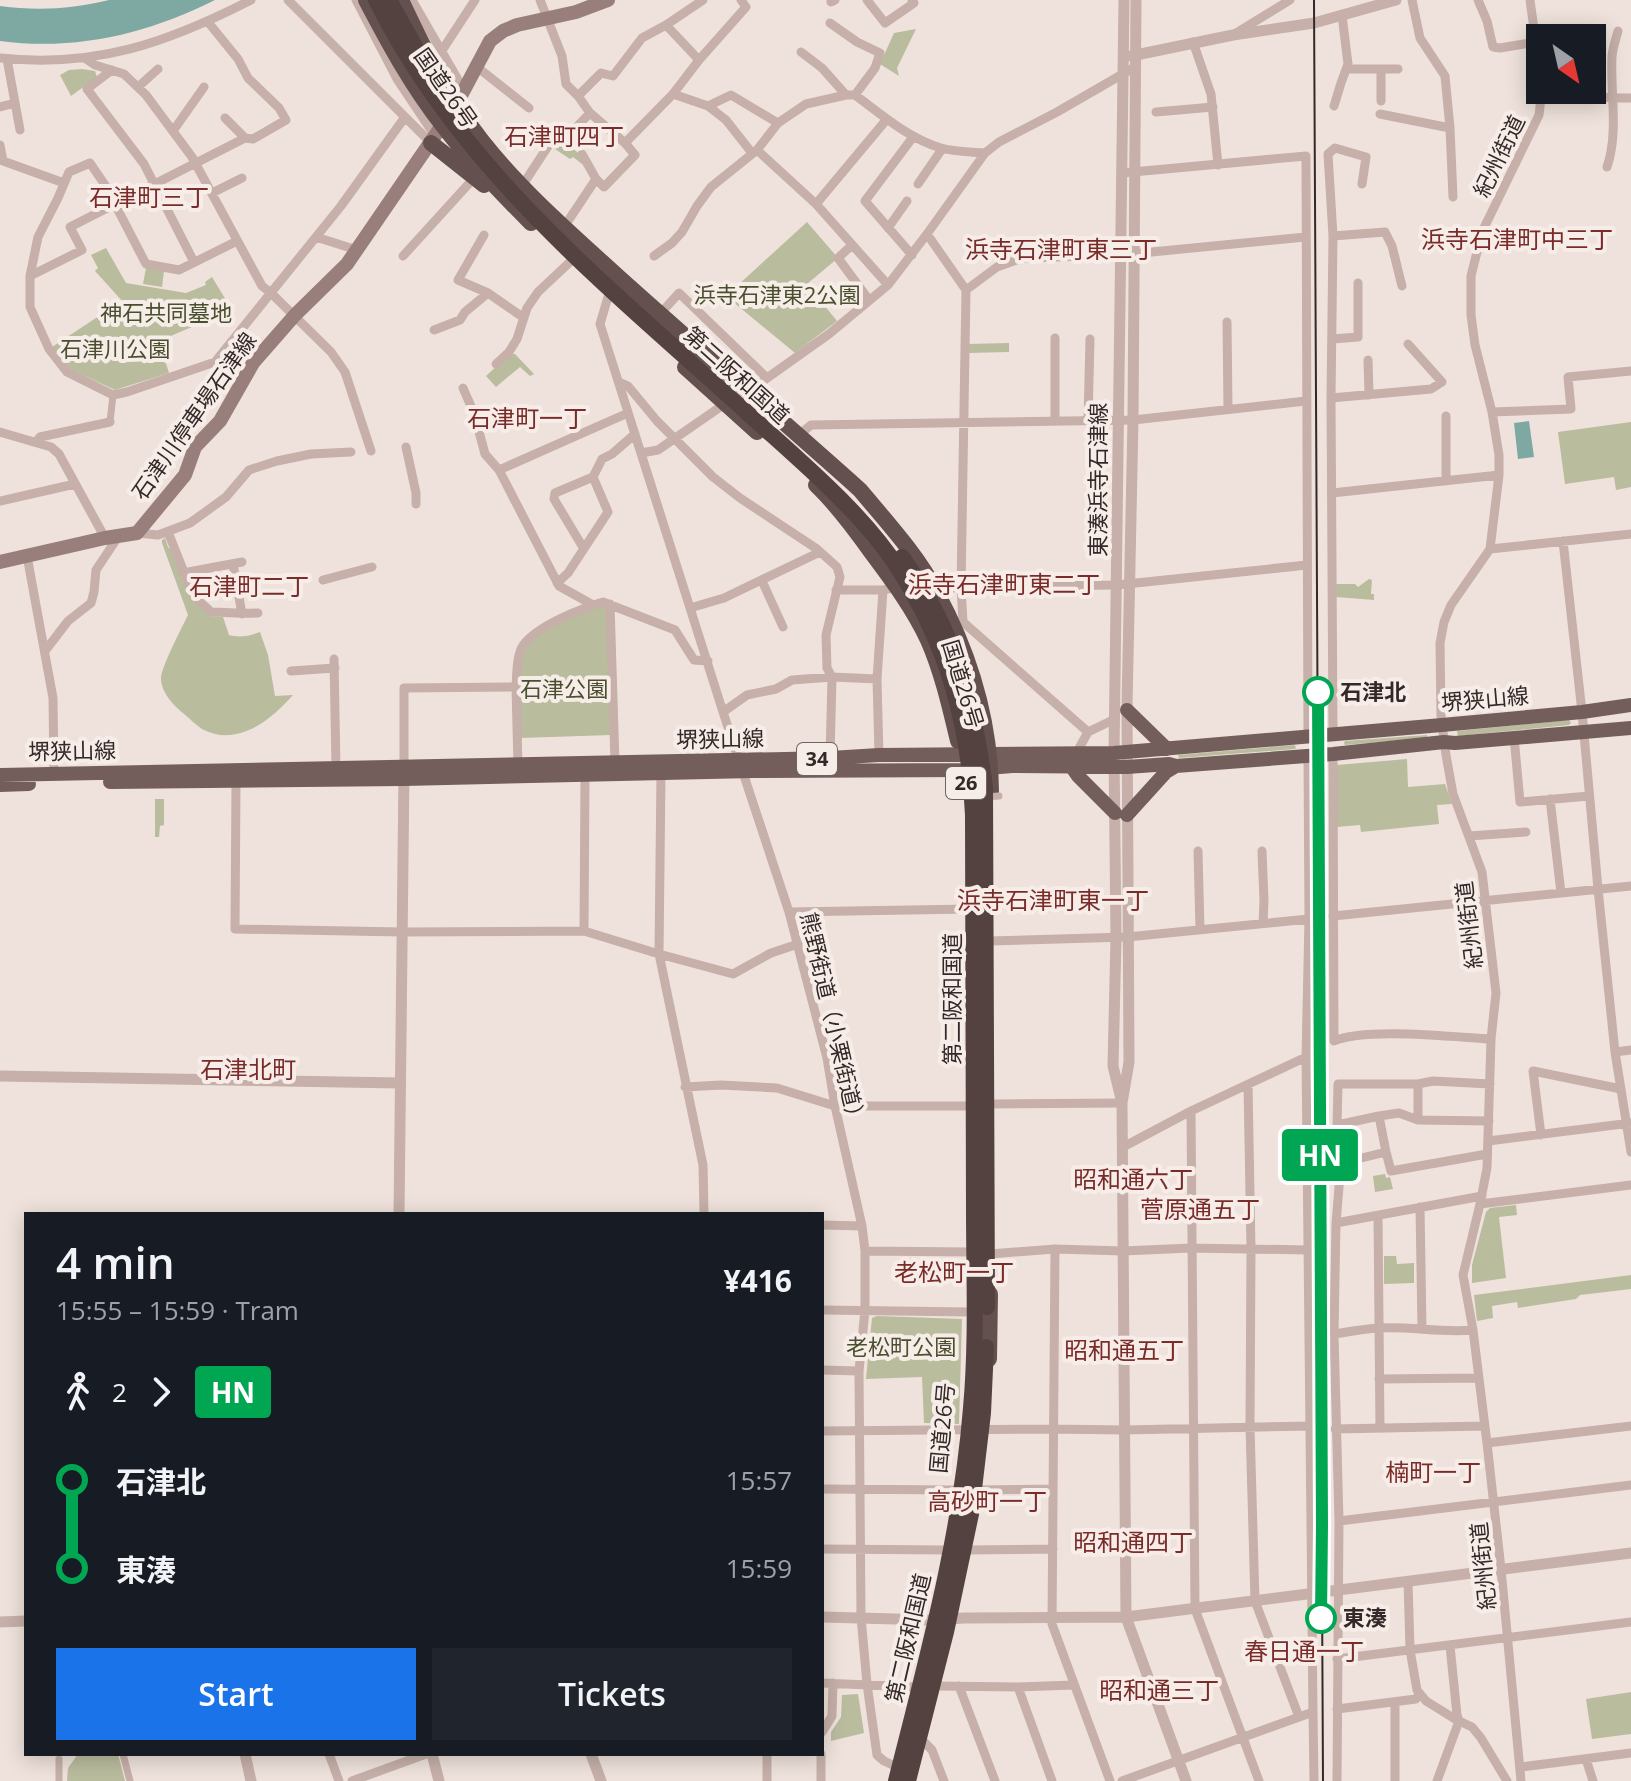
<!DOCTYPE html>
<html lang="en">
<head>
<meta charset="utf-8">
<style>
	body { margin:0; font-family:"Open Sans","Noto Sans JP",sans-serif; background:#20242c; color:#f1f3f6; height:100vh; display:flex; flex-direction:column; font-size:30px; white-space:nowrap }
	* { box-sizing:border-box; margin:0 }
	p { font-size:26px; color:#9ea1a6 }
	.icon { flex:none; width:44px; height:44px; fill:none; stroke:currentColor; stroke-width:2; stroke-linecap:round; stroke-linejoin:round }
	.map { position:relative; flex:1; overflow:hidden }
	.sheet { position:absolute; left:24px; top:1212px; width:800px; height:544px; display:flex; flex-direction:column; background:#171b24; border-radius:0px; box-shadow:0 4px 20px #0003 }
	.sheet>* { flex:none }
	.badge { padding:0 16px; border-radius:6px; font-size:28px; line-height:52px }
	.needle { width:52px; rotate:146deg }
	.fabs { position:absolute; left:1526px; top:24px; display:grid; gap:16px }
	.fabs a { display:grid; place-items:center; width:80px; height:80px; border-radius:0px; background:#171b24; box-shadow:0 4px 20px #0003; font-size:40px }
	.map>.badge { position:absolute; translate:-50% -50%; box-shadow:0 0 0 4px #fff }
	.legs { display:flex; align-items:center; gap:12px; height:88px; padding:0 32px; font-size:26px }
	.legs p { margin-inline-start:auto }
	.overview { display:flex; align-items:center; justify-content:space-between; height:136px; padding:0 32px }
	h1 { font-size:44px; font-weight:600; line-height:60px }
	.button { display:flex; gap:16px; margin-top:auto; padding:16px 32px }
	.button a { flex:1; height:92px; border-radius:0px; background:#1a73e8; color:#fff; font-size:32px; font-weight:600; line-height:92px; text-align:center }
	.button a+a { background:#20242c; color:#f1f3f6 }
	ul { padding:0 32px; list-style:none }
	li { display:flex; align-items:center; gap:28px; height:88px; font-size:30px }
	li i { display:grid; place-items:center; width:12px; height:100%; margin:0 10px; background:currentColor }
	li i::after { content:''; width:20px; height:20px; margin:-10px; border:6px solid; border-radius:50%; background:#171b24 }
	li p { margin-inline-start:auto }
	li:first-child i { background:linear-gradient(#0000 50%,currentColor 0) }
	li:last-child i { background:linear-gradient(currentColor 50%,#0000 0) }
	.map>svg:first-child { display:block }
	.green { fill:#b9bc9d }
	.water { fill:#7ea9a2 }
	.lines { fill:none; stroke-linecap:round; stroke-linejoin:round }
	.pedestrian { stroke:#c6b0a9; stroke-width:7 }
	.minor { stroke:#c6b0a9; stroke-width:9 }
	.tertiary { stroke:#c6b0a9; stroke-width:11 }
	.secondary { stroke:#997f7b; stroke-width:14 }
	.primary { stroke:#745e5b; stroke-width:14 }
	.trunk { stroke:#64504e; stroke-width:16 }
	.tram { stroke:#342928; stroke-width:2 }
	.pedestrian-bridge { stroke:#c6b0a9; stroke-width:7 }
	.motorway-bridge { stroke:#544240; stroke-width:16 }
	.line-1-casing { stroke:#fff; stroke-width:18 }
	.line-1 { stroke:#00a651; stroke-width:12 }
	.stop-1-dot { fill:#fff; stroke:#00a651; stroke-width:4 }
	.labels { text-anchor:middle; stroke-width:8; stroke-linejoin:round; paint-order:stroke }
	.shield { fill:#f7ede8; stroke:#6e6462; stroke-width:2 }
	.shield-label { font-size:20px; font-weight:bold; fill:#342928 }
	.street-label { font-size:22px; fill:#342928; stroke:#f7ede8 }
	.park-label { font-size:22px; fill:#4a4f2f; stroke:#f7ede8 }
	.stop-label { font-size:22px; font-weight:bold; fill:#342928; stroke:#f7ede8; text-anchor:start }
	.neighbourhood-label { font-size:24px; fill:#7a2c2a; stroke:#f7ede8 }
</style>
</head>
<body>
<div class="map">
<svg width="1631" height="1781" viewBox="0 0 1631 1781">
	<rect width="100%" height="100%" fill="#efe2dc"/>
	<path class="green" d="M916,29L897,68L899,76L880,64L894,33Z
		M82,69L95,71L97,77L71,96L60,75L69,70Z
		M559,138L577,152L586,167L573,157L570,159L552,147Z
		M807,222L838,258L807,284L837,321L795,353L726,296Z
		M106,248L126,283L186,293L206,285L205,282L212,277L229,305L220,310L222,314L159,341L169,373L115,390L70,369L52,347L105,312L124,303L95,271L98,268L91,255Z
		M146,268L164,271L162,287L143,284Z
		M1009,343V352L968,353V344Z
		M510,354H515L534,374L530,376L520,367L496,387L486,376Z
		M1631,422V487L1616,490L1614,477L1565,484L1558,432Z
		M165,538L168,547L174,553L180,575L190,596L209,616L223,617L229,635C240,638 249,636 260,632L268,655L275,696L293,695C271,720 237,748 202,729C196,725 189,718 183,713C173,705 161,692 161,678C161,668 182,627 188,615L162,543V540Z
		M1369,579L1372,580L1371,594H1374V600L1336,597V584H1355L1358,587Z
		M603,605L608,607L611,735L520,738C520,718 515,662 527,646C544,625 579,615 603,605Z
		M1569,720L1571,723L1569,725L1458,736L1457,731Z
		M1427,735V738L1345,745L1344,743L1345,741Z
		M1294,745L1296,747L1295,749L1179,758L1178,755Z
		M1407,759L1408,787L1445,784L1452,804L1437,805L1439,824L1361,832L1360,825L1337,827V765Z
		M155,799H164V825L160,826L159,837H155Z
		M1385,1174L1386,1178L1390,1177L1393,1189L1375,1192L1373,1176Z
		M1516,1205L1517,1215L1499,1217L1506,1278L1472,1283V1265L1486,1212L1490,1208Z
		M1384,1256H1396L1397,1264L1414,1263V1283L1384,1284Z
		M1631,1275V1289L1580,1295L1576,1299L1518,1308L1517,1302L1492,1306L1493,1318L1477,1321L1474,1295Z
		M877,1316L962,1319L959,1424L924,1423L922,1377L866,1379L872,1318Z
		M1631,1692V1734L1592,1739L1586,1699Z
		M858,1694L864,1733L831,1741V1732L841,1717L842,1695Z
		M78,1754H118L125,1781H67L68,1768Z"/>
	<path class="water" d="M109,0H215C147,34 76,51 0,41V6C38,11 72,9 109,0Z
		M1529,421L1534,457L1518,459L1514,423Z"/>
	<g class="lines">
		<path class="pedestrian" d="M110,422L113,395
			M123,1754L130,1781
			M59,1759V1781"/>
		<path class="minor" d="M288,0L431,143
			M356,0L397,79L435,136
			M412,0L464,90
			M540,0L562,56L566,84L578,96L601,73L613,76L642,38L666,25L703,0
			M867,0L885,23L914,3L912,0
			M1412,0L1420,38L1445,76L1450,128L1453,197
			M1478,0L1487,21L1493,47L1500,48L1536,42
			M1530,0L1540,73
			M831,2L835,0
			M208,22L238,59L248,78L279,108L286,120L253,139L245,138
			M830,23L857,42L880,53L875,68L855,95
			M666,25L699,60
			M1236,33L1290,0
			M1193,42L1211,94L1218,165
			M441,52L475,0
			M801,52L822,68L846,95
			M0,58C96,68 167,43 251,0
			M85,58L95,65L124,74L146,95L192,157L262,286L271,293L331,352L345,372L371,451
			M7,59L20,130
			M477,67L529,108
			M1347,69H1398
			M1381,69V101
			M112,70L87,89L144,164L194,262
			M138,87L158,69
			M673,94L708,106L731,95L778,123
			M578,96L590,113L625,143
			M1543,96L1631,98
			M708,106L726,120L752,153
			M1334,106L1341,83L1348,64L1342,15
			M0,107L15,103
			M1156,112L1213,107
			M1380,114L1450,128
			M173,131L204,87
			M564,140L590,113
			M0,145L3,161L64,183
			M757,150L816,204L888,285
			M582,154L596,179L604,187L635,155L625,143L673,94L699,60L746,7L741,0
			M1607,167C1619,132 1610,92 1612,56C1613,47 1616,39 1618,31
			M1122,173L1306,156L1308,737
			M918,184L942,149
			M522,186L556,134
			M212,193L242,178
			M816,204L887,119
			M564,227L596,179
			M888,228L907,201
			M927,234L966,290L961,587L963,622
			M484,235L458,280L488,293L524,318
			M1333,236L1385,232L1392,246L1402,286
			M316,237L357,250
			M237,241L179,270L146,264L105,185L90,163L69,172L58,198L38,237L30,276V307L49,349L67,372L113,395L127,392L215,362L341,206L405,117
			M852,245L838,258L869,300
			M912,255L865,201L913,137
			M403,256L474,178
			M654,256L672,243L682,232L697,206L711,187L757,150L778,123L806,104L846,95H855C881,114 909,139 941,148C955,152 970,152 985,153
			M30,276L82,250L70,227L245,138L225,118
			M966,290L997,267L1022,258L1121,255L1305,237
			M608,297L600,324L723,712L789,912L827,1058L835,1106L862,1226L865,1251V1310L859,1371L861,1617L867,1684L877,1755L884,1761L897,1767
			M660,314L679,293L767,378
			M1227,322L1228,409
			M434,330L460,320L465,312L488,293
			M1332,339L1358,337V283
			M1368,360L1369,395
			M496,364L509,352L517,339L527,308L538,292L571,261
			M619,382L628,386L657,421L713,477L740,498L817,549L837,567L840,577L826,635L827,668L832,677L830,758
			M463,388L474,413L485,454L499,470L559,586L593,605
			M746,393L829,334L888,285L927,234L985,153L999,142L1057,112L1135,67
			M1331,398L1333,236L1328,154L1335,148L1366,157L1362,184
			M1492,412L1571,409L1568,377L1631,371
			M1088,420L1090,339
			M1055,421V338
			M0,432L51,447L59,454L105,538
			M799,435L811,425L1133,420L1306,401
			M36,442L40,437L110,422
			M406,447L416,493V504
			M641,453L658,450L726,403
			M499,470L628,413
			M1446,481V416
			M1332,493L1499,475
			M0,501L75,484
			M168,532L193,595L211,612C227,612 242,614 258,613
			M137,533L158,535L190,523L226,497L249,470L277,461L311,454L351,452
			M1563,541L1582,712L1598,889L1615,1052L1631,1152
			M584,549L554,499L555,493L593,477
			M1490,549L1631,534
			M27,556L53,698L54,774
			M233,564L242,614
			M183,573L242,562
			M323,580L372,567
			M762,581L783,627
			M557,583L568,573L608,512L593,477L602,459L612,454L635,434
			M836,590H883
			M936,590L961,587L1117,585L1307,565
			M610,604L615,763
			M690,608L724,598L820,552
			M958,625L963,622L1088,732
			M45,651L68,621L91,603L94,592L96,570L118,537
			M334,659L336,768
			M291,671L335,668
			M516,687C517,675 516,654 524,644C539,625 580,609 603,602L675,630L694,660L708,661
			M723,712L747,695L776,689L792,680L832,677L877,679
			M1333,735L1331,398L1431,389L1442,382L1408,344
			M1514,737L1520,802L1589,796
			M1077,752L1088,732L1115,719
			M1333,754L1334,1041C1365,1027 1454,1037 1491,1039
			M879,755L877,679L883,590L897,587
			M404,768V688L516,687L518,766
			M661,773L659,954L703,1165L704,1214
			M236,782L235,929L402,932L584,931L659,954L733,974L771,953L798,944
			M1550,799L1561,893
			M1469,836L1526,832
			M1198,851L1200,930
			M1262,851L1264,901L1263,923
			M789,912L970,909
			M1333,916L1631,886
			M584,931L585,775
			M989,941L1127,937L1309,919
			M1615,1052L1631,1050
			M1248,1085L1251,1249L1250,1427L1255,1601L1299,1717
			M685,1087L721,1085L777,1088L835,1106H970
			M992,1104L1122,1103
			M1191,1111L1195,1609L1259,1781
			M1379,1116L1337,1125L1338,1084H1418L1433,1081L1490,1084
			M1418,1120V1084
			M1541,1135L1533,1071L1621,1089
			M1488,1141L1631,1123
			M1123,1147L1191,1111L1306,1057
			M1386,1152L1391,1171L1487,1154
			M1480,1204L1631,1185
			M1420,1207L1422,1329
			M1378,1216L1380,1428
			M1336,1223L1482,1196
			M822,1225L862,1226
			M1055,1249L1052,1624L1110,1781
			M865,1251L971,1252
			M990,1254L1055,1249L1123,1251L1191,1248L1308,1250
			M822,1310L970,1312
			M1334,1334C1348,1332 1363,1329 1378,1328C1410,1326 1441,1333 1473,1330
			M822,1370L859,1371
			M1379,1379L1478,1378
			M1335,1429L1484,1426
			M822,1431L1053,1429L1125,1430L1310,1426
			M1487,1443L1631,1426
			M822,1489L958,1490
			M976,1490L1053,1489
			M1339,1521L1631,1485
			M822,1549L947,1550
			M967,1550L1053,1549
			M1408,1581L1410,1650L1417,1690L1426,1701L1455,1719L1472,1727L1481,1738L1507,1781
			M1337,1659L1631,1622
			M822,1683L916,1687
			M936,1686L1018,1687L1074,1685
			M959,1686L995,1781
			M1018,1687L1052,1781
			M1395,1703V1781
			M1337,1709L1416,1699L1419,1694
			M1313,1712L1314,1781
			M822,1732L832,1716L833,1683
			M921,1739L932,1750L944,1781
			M329,1754L339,1781
			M767,1754V1781
			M821,1754V1781
			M1586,1759L1593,1781
			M1521,1767L1631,1753
			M352,1781L426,1754
			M1122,1781L1313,1712L1306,1057L1309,919L1308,756
			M1337,1781L1339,1521L1334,1334L1336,1223L1341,1163L1386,1152L1379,1116L1399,1113L1418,1120L1489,1121
			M1437,1781L1459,1721L1457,1715L1450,1646
			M1521,1781L1501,1569L1487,1443L1473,1330L1463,1275L1480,1204L1487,1168L1491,1039L1496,993L1482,872L1453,794L1446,755L1441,716L1440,643L1444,622L1451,605L1490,549L1499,475V455L1492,412L1475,345L1471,315V276L1482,232L1539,115L1542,90"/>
		<path class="tertiary" d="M1136,0L1133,420L1127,706L1129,1062L1122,1103L1126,1617L1186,1781
			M1131,56L1233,35L1314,23L1396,0
			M0,1076L400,1083
			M1121,1099L1113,1066L1116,938L1114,753L1124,0
			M399,1214L404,771
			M822,1617L932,1620L964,1618L1126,1617L1631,1553
			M0,1622L26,1621
			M245,1754L251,1781
			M432,1754L439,1781
			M591,1754L601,1781"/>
		<path class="secondary" d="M0,562L105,538L137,533L185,475L195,447L220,421L253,363L295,315L347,264L456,105L490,41L503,31L517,25L576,12L608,0"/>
		<path class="primary" d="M1127,710L1167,749
			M1071,766L1078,776L1115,813
			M0,775L830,758L879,755L1114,753L1442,725L1582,712L1631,705
			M110,782L404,779L753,771L965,770L1012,766L1127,767L1169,764L1176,766L1333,754L1444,742L1455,743L1631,728
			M0,785L29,784
			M1127,815L1166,772L1176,766"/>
		<path class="trunk" d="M366,0C389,44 413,88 444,127C470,161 500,192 531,223
			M401,0C424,49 449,99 482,141C524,194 575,237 624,282C702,352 782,420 860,490C886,521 919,557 937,593C970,654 990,722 991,791
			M431,143L484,185
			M685,367L757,432
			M816,485C837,505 854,528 871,552C892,580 913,608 928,640C942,672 950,707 958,741
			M989,1359L990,1294"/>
		<path class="tram" d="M1314,0L1323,1781"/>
		<path class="pedestrian-bridge" d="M985,797L999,796"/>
		<path class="motorway-bridge" d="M376,0C460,169 605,284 742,408C793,455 861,510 898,568C948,647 969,723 973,815C973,946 974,1077 974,1208C974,1275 977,1341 971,1408C961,1535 927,1658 896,1781
			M389,0L431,75
			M902,557C954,628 974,702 985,788L987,1307
			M908,1781L946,1632L971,1514L983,1413L986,1347"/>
	</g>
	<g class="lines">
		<defs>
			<path id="line-1" d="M1318,692L1322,1525L1321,1618"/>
		</defs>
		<use href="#line-1" class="line-1-casing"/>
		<use href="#line-1" class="line-1"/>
	</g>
	<g class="stop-1-dot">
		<circle cx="1318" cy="692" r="14"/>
		<circle cx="1321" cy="1618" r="14"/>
	</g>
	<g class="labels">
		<g class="shield">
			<rect x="797" y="743" width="40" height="32" rx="6"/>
			<rect x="946" y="767" width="40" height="32" rx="6"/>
		</g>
		<g class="shield-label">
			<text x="817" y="766">34</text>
			<text x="966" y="790">26</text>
		</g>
		<g class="street-label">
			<text transform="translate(446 88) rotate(55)" y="8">国道26号</text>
			<text transform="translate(1499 156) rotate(-64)" y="8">紀州街道</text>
			<text transform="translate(737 375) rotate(42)" y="8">第二阪和国道</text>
			<text transform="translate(194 416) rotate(-55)" y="8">石津川停車場石津線</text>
			<text transform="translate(1098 480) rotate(-90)" y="8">東湊浜寺石津線</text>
			<text transform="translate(963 684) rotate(73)" y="8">国道26号</text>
			<text transform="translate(1485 699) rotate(-5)" y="8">堺狭山線</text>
			<text transform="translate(720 739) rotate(-1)" y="8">堺狭山線</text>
			<text transform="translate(72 751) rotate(-1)" y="8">堺狭山線</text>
			<text transform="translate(1469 925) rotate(-97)" y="8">紀州街道</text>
			<text transform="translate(952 999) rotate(-90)" y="8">第二阪和国道</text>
			<text transform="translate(833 1020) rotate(77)" y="8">熊野街道（小栗街道）</text>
			<text transform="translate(942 1428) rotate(-85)" y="8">国道26号</text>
			<text transform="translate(1483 1566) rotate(-96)" y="8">紀州街道</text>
			<text transform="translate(908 1638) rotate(-77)" y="8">第二阪和国道</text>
		</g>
		<g class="park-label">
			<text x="777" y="303">浜寺石津東2公園</text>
			<text x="166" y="321">神石共同墓地</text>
			<text x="115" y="357">石津川公園</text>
			<text x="564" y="697">石津公園</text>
			<text x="901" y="1355">老松町公園</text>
		</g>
		<g class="stop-label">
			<text x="1340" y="700">石津北</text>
			<text x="1343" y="1626">東湊</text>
		</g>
		<g class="neighbourhood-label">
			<text x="564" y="145">石津町四丁</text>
			<text x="149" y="206">石津町三丁</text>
			<text x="1517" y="248">浜寺石津町中三丁</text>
			<text x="1061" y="258">浜寺石津町東三丁</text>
			<text x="527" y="427">石津町一丁</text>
			<text x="1004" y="593">浜寺石津町東二丁</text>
			<text x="249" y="595">石津町二丁</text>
			<text x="1053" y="909">浜寺石津町東一丁</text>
			<text x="248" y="1078">石津北町</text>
			<text x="1133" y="1188">昭和通六丁</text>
			<text x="1200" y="1218">菅原通五丁</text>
			<text x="954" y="1281">老松町一丁</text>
			<text x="1124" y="1359">昭和通五丁</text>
			<text x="1433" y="1481">楠町一丁</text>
			<text x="987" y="1510">高砂町一丁</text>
			<text x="1133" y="1551">昭和通四丁</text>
			<text x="1304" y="1660">春日通一丁</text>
			<text x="1159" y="1699">昭和通三丁</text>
		</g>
	</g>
</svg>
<div class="fabs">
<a><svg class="needle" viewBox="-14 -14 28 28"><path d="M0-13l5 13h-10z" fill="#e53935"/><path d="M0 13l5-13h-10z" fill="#9ea1a6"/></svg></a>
</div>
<b class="badge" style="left:1320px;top:1155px;background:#00a651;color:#fff">HN</b>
<section class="sheet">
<div class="overview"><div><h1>4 min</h1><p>15:55 – 15:59 · Tram</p></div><b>¥416</b></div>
<div class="legs"><svg class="icon" aria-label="walk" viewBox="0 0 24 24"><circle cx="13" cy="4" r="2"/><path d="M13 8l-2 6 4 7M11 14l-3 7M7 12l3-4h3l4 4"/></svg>2<svg class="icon" aria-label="forward" viewBox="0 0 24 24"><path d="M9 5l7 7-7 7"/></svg><b class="badge" style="background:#00a651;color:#fff">HN</b></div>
<ul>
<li><i style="color:#00a651"></i><b>石津北</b><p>15:57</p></li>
<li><i style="color:#00a651"></i><b>東湊</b><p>15:59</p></li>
</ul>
<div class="button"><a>Start</a><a>Tickets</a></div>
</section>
</div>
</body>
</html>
